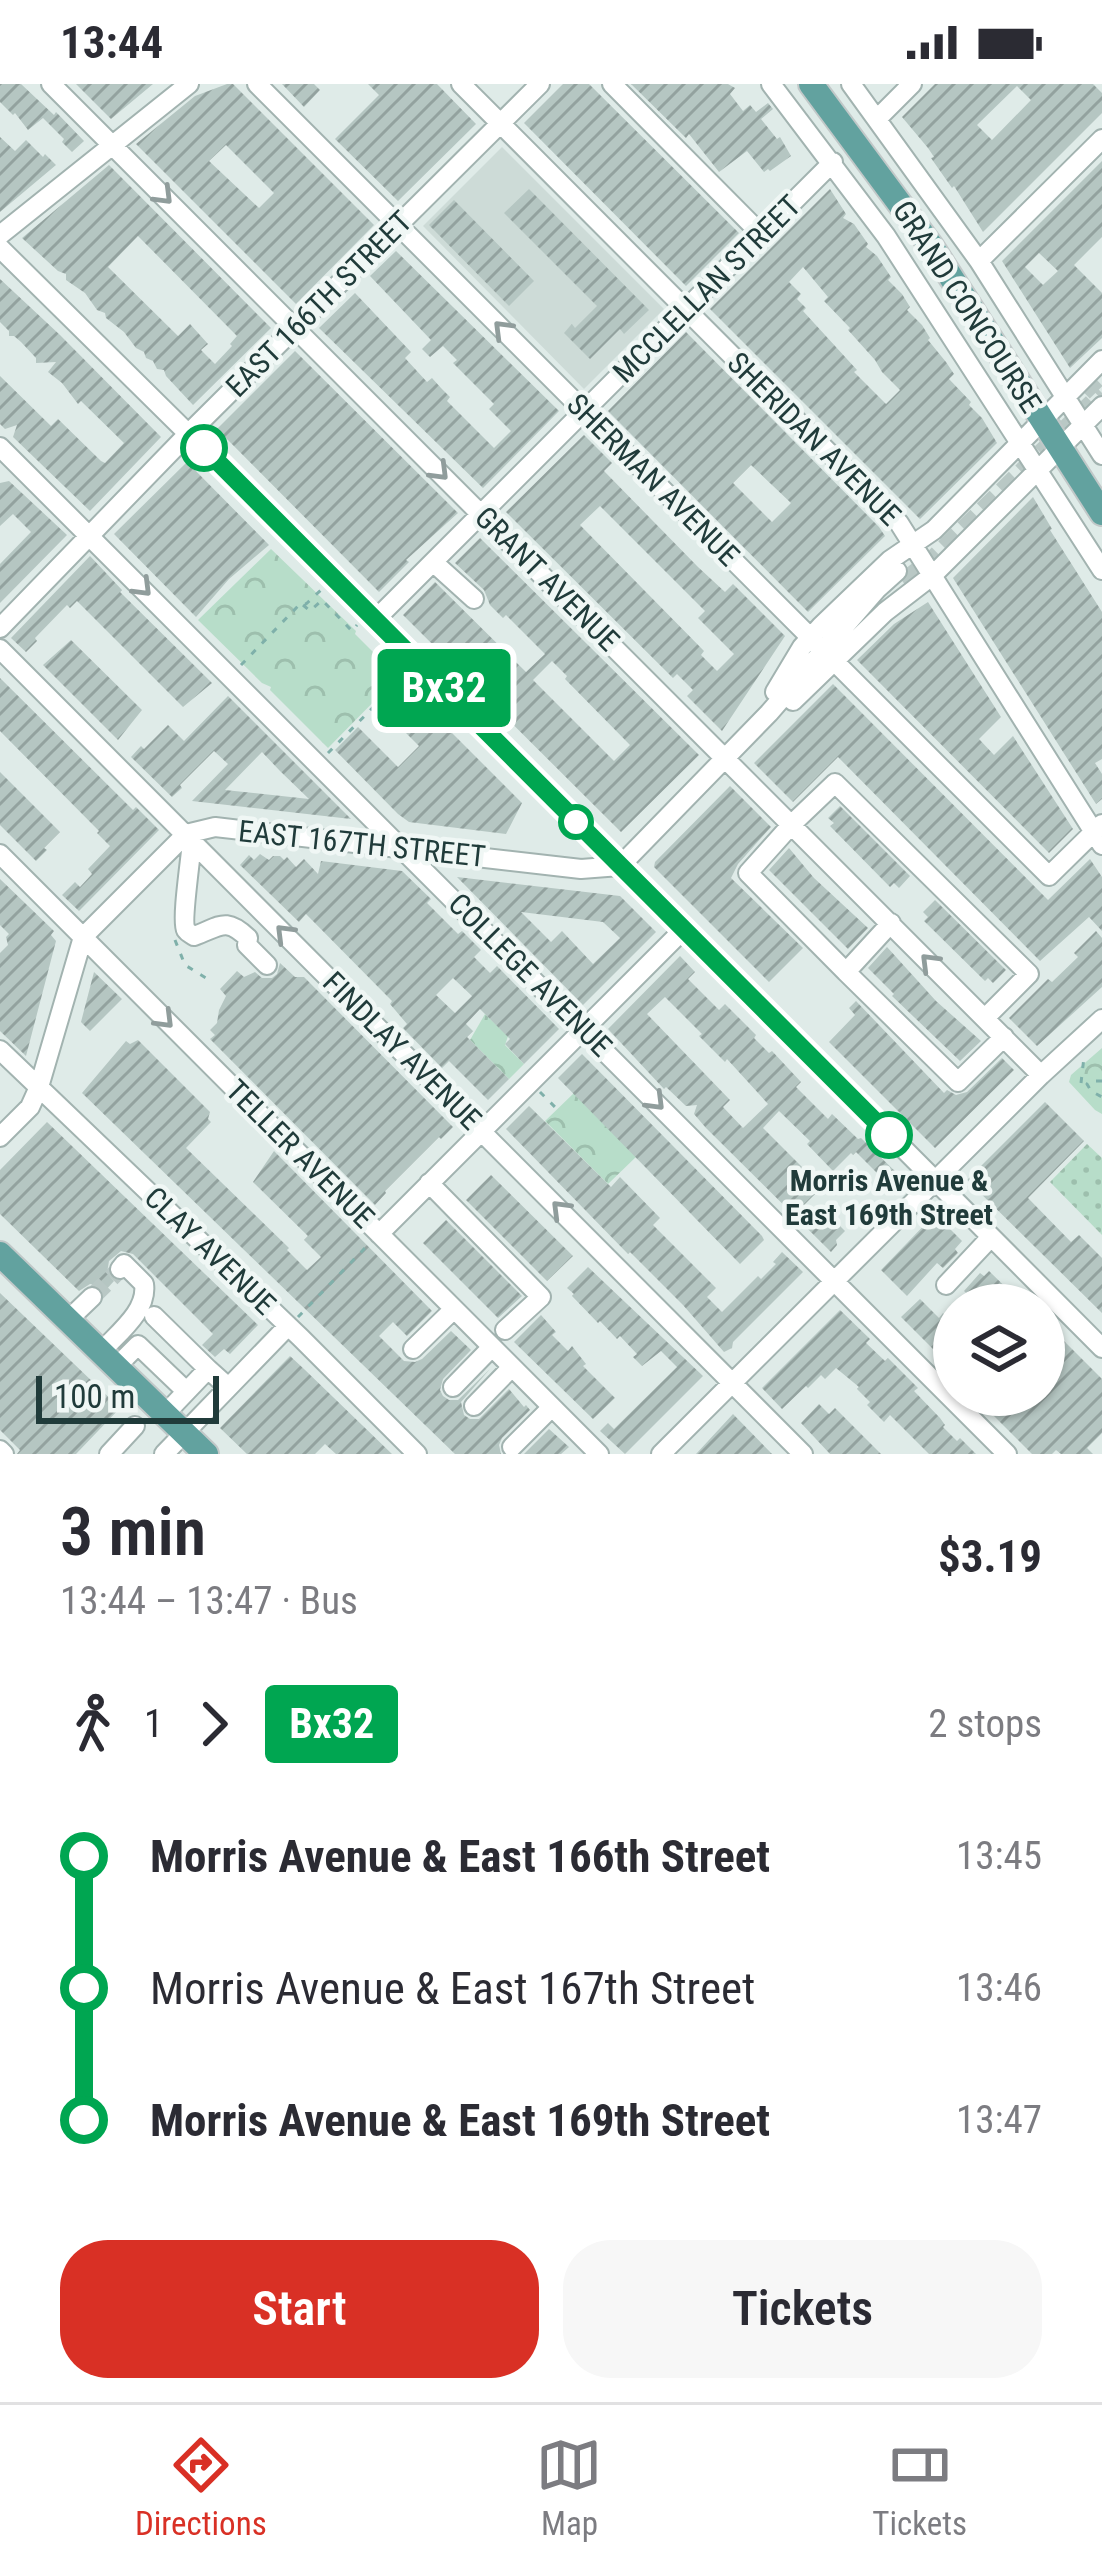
<!DOCTYPE html>
<html lang="en">
<head>
<meta charset="utf-8">
<style>
	body { margin:0; font-family:"Roboto Condensed",sans-serif; background:#f7f7f7; color:#2b2b33; height:100vh; display:flex; flex-direction:column; font-size:45px; white-space:nowrap }
	* { box-sizing:border-box; margin:0 }
	p { font-size:39px; color:#7c7c81 }
	.icon { flex:none; width:66px; height:66px; fill:none; stroke:currentColor; stroke-width:2; stroke-linecap:round; stroke-linejoin:round }
	.map { position:relative; height:1370px; overflow:hidden }
	.drawer { display:flex; flex-direction:column; background:#fff; flex:1 }
	.drawer>* { flex:none }
	.badge { padding:0 24px; border-radius:9px; font-size:42px; line-height:78px }
	.fabs { position:absolute; left:933px; top:1200px; display:grid; gap:24px }
	.fabs a { display:grid; place-items:center; width:132px; height:132px; border-radius:50%; background:#fff; box-shadow:0 3px 9px #0004; font-size:60px }
	.scale { position:absolute; left:36px; bottom:30px; width:183px; box-sizing:border-box; padding-left:12px; border:6px solid #203b3a; border-top:0; font-size:33px; line-height:42px; white-space:nowrap; color:#203b3a; -webkit-text-stroke:9px #f0f7f5; paint-order:stroke }
	.map>.badge { position:absolute; translate:-50% -50%; box-shadow:0 0 0 6px #fff }
	.legs { display:flex; align-items:center; gap:18px; height:132px; padding:0 60px; font-size:39px }
	.legs p { margin-inline-start:auto }
	.head { display:flex; align-items:center; justify-content:space-between; height:204px; padding:0 60px }
	h1 { font-size:66px; font-weight:600; line-height:90px }
	.primary-button { display:flex; gap:24px; margin-top:auto; padding:24px 60px }
	.primary-button a { flex:1; height:138px; border-radius:48px; background:#d93025; color:#fff; font-size:48px; font-weight:600; line-height:138px; text-align:center }
	.primary-button a+a { background:#f7f7f7; color:#2b2b33 }
	ul { padding:0 60px; list-style:none }
	li { display:flex; align-items:center; gap:42px; height:132px; font-size:45px }
	li i { display:grid; place-items:center; width:18px; height:100%; margin:0 15px; background:currentColor }
	li i::after { content:''; width:30px; height:30px; margin:-15px; border:9px solid; border-radius:50%; background:#fff }
	li p { margin-inline-start:auto }
	li:first-child i { background:linear-gradient(#0000 50%,currentColor 0) }
	li:last-child i { background:linear-gradient(currentColor 50%,#0000 0) }
	.status { display:flex; justify-content:space-between; align-items:center; height:84px; padding:0 60px; background:#fff; direction:ltr }
	.status svg { height:33px; fill:currentColor }
	.menu { display:flex; justify-content:space-around; align-items:center; height:168px; border-top:3px solid #e1e1e2; background:#fff; font-size:33px; color:#7c7c81 }
	.menu a { display:grid; justify-items:center; gap:6px }
	.menu .active { color:#d93025 }
	.map>svg:first-child { display:block }
	.built { fill:#cddbd7 }
	.park { fill:url(#park-crowns) }
	.garden { fill:url(#garden-dots) }
	.building { fill:url(#building-hatch); fill-rule:evenodd }
	.lines { fill:none; stroke-linecap:round; stroke-linejoin:round }
	.minor-tunnel { stroke:#b9c8c5; stroke-width:18; stroke-dasharray:18 9; stroke-linecap:butt }
	.minor-casing { stroke:#a2b3b0; stroke-width:22 }
	.major-casing { stroke:#c1c8c8; stroke-width:28 }
	.path { stroke:#7fb0aa; stroke-width:3; stroke-dasharray:6 9; stroke-linecap:butt }
	.minor { stroke:#fff; stroke-width:18 }
	.major { stroke:#62a29f; stroke-width:24 }
	.oneway { stroke:#909d9c }
	.line-1-casing { stroke:#fff; stroke-width:27 }
	.line-1 { stroke:#00a651; stroke-width:18 }
	.stop-1-dot { fill:#fff; stroke:#00a651; stroke-width:6 }
	.labels { text-anchor:middle; stroke-width:9; stroke-linejoin:round; paint-order:stroke }
	.street-label { font-size:30px; fill:#203b3a; stroke:#f0f7f5 }
	.stop-label { font-size:30px; font-weight:bold; fill:#203b3a; stroke:#f0f7f5 }
</style>
</head>
<body>
<div class="status"><b>13:44</b><svg viewBox="0 0 49 12"><path d="M0 12V9h3v3zM5 12V6h3v6zM10 12V3h3v9zM15 12V0h3v12zM26 1h20v11H26zM47 4h2v5h-2z"/></svg></div>
<div class="map">
<svg width="1102" height="1370" viewBox="0 0 1102 1370">
	<defs>
		<pattern id="park-crowns" width="20" height="18" patternUnits="userSpaceOnUse" patternTransform="scale(3)"><rect width="20" height="18" fill="#b7ddc9"/><path d="M2 6a3 3 0 1 1 6 0M12 15a3 3 0 1 1 6 0" fill="none" stroke="#9dbfad"/></pattern>
		<pattern id="garden-dots" width="8" height="8" patternUnits="userSpaceOnUse" patternTransform="scale(3)"><rect width="8" height="8" fill="#b7ddc9"/><path d="M2 2h.1M6 6h.1" fill="none" stroke="#9dbfad" stroke-width="1.8" stroke-linecap="round"/></pattern>
		<pattern id="building-hatch" width="6" height="6" patternUnits="userSpaceOnUse" patternTransform="scale(3)"><rect width="6" height="6" fill="#b5c6c2"/><path d="M-1 1l2-2M0 6l6-6M5 7l2-2" fill="none" stroke="#93a29f"/></pattern>
	</defs>
	<rect width="100%" height="100%" fill="#dfebe8"/>
	<path class="built" d="M502,63L664,225L584,305L423,142Z"/>
	<path class="park" d="M271,465L356,547L355,550L398,593L328,664L270,606L271,603L262,599L198,536Z
		M485,930L508,952L505,961L524,980L509,995L470,956Z
		M1102,964V1030L1095,1026L1069,998L1071,991Z
		M574,1009L637,1072L608,1100L545,1037Z"/>
	<path class="garden" d="M1087,1060L1102,1074V1151L1050,1098Z"/>
	<path class="building" d="M0,0H21L54,31L56,28L84,57L72,68L62,58L64,55L43,34L28,46L15,29L13,31L0,18Z
		M76,0H153L111,35Z
		M227,0H233L374,141L296,220L136,60L195,12ZM226,61L274,109L259,124L209,77Z
		M282,0H314L320,6L304,23Z
		M368,0H437L476,40L398,117L335,55L379,11Z
		M563,0H589L739,149L686,202L524,39Z
		M631,0H728L735,4L730,10L743,27L750,21L756,28L768,19L773,25L761,35L777,55L780,53L791,72L770,87L768,85L764,88L747,67L719,88L689,50L686,54Z
		M935,0H1093L1102,9V29L983,148L954,102L952,104L931,74L934,73L928,64L902,33ZM1017,2L1031,16L992,56L977,41Z
		M0,53L15,67L26,56L43,73L45,70L56,81L0,128Z
		M1102,77V153L1074,181L1102,209V254L1070,284L1002,177ZM1039,169L1058,187L1043,201L1025,183Z
		M109,81L271,244L193,321L166,292L164,286L157,285L153,277L146,274L144,268L136,264L124,248L106,234L105,229L97,226L85,209L66,196V190L58,187L22,154ZM138,152L237,252L230,260L232,262L215,280L201,266L208,260L190,240L178,252L108,183Z
		M529,105L649,226L624,250L620,245L590,275L564,249L572,240L575,244L597,222L504,129Z
		M830,105L846,130L843,134L854,140L868,160L866,163L877,172L891,193L888,196L902,210L910,223L907,226L922,241L930,254L928,256L946,278L954,290L949,295L971,318L969,321L982,334L997,359L920,435L710,225ZM803,183L828,213L824,217L850,244L848,246L875,276L882,288L900,306L886,320L854,288L857,286L803,227L806,224L797,215L801,210L789,198Z
		M454,116L534,197L509,222L429,141Z
		M396,167L559,327L483,404L319,244L355,209L411,268L405,274L427,298L432,294L441,304L450,313L447,317L494,364L511,347L489,325L494,320L453,279L457,276L443,262L430,273L422,265L431,256L370,192Z
		M0,195L60,251L161,353L90,427L13,353L17,341L5,345L0,340V292L51,342L58,335L101,377L105,379L124,359L81,317L78,320L62,299L48,288L56,278L36,279V274L21,258L14,252H9V247L0,238Z
		M686,248L879,443L885,452L808,528L608,327ZM751,381L791,419L772,438L733,399Z
		M295,267L458,429L406,476L409,478L379,508L217,345Z
		M584,351L612,379L604,387L698,483L725,508L733,500L785,552L722,647L687,612L693,606L677,590L673,594L506,428ZM600,422L705,527L698,534L734,570L717,587L701,571L704,567L580,441Z
		M187,378L269,461L229,495L196,533L114,450Z
		M9,397L67,451L0,519V480L31,448L13,430L0,442V399Z
		M1033,413L1052,445L1050,446L1102,528V675L1095,679L1102,690V715L1096,720L953,494Z
		M480,454L699,671L621,748L403,531L435,498L526,588L545,570L506,531L503,534L490,521L484,506L455,479ZM552,577L567,592L565,595L630,661L614,677L533,596Z
		M90,472L122,506L120,508L212,599L183,623L77,517L70,524L67,521L35,554L37,557L26,568L11,554Z
		M928,518L1001,633L979,655L994,671L1013,652L1073,745L1049,769L857,576L894,540Z
		M71,556L142,626L118,656L43,581Z
		M0,594L133,726L136,723L159,746L79,827L62,811L75,798L80,803L92,790L88,785L110,762L97,749L99,747L0,647Z
		M402,599L522,719L506,750L409,738L398,730L335,666L358,643L398,683L419,662L379,622Z
		M833,600L1048,816L1090,775L1102,793V847L1089,833L1040,877L838,673L793,718L754,679Z
		M228,612L351,735L192,717L228,680L214,667L180,701L182,704L172,713L131,673L141,662L144,665L168,641L184,657ZM262,668L280,687L309,715L225,706Z
		M0,688L60,748L44,764L47,766L36,777L0,741Z
		M730,702L771,743L738,780L731,794L803,864L769,898L654,783L655,778Z
		M840,722L910,792L899,804L894,799L890,803L830,742L834,739L828,734Z
		M789,764L814,794L868,844L848,865L769,786Z
		M260,770L269,776L273,772H280L284,776L287,773L296,783L304,775L318,790L321,777L402,787L431,815L427,819L458,850L462,847L481,866L474,873L490,889L497,882L559,945L524,980L505,960L510,955L480,925L466,940L473,947L467,953L509,995L488,1016L449,977L442,984L403,944L407,940L390,920L392,917L306,830L299,838L240,781L249,771L254,776ZM453,894L472,912L455,929L436,911Z
		M457,793L620,812L656,848L583,921ZM521,828L603,838L620,854L593,880L562,847L551,858Z
		M0,795L54,847L51,851L56,857L26,972L0,947V869L8,861L6,853L9,850L0,841Z
		M935,816L1006,886L993,899L988,894L985,897L924,837L928,833L923,828Z
		M1096,847L1102,854V903L1037,962L1009,934L1048,895L1052,898L1078,873L1074,869Z
		M887,863L936,917L981,957L960,977L892,912L894,910L868,884Z
		M680,872L695,888L688,895L719,926L725,920L756,951L754,954L769,969L772,967L801,998L796,1003L828,1035L832,1030L858,1055L861,1054L904,1096L894,1106L856,1068L853,1071L851,1069L833,1087L807,1060L810,1057L779,1027L763,1044L822,1103L803,1122L816,1135L824,1126L845,1147L836,1156L837,1161L831,1168L706,1044L694,1030L697,1021L686,1022L666,1003L664,1005L608,945ZM665,913L702,950L699,952L725,978L727,975L768,1020L743,1044L723,1023L730,1016L647,930Z
		M280,879L295,893H304L453,1043L441,1055L439,1053L385,1107L386,1109L375,1121L210,955L215,951L210,946L217,939L219,926L226,912L220,905L237,887L244,893L255,888L262,894H272L277,890Z
		M94,888L122,915L90,947L81,938Z
		M856,917L944,1009L947,1006L956,1011L967,1008L1002,974L1014,986L935,1064L829,958L855,931L849,924Z
		M138,956L210,1028L208,1035L211,1038L186,1064L289,1164L287,1166L307,1186L321,1173L304,1156L308,1152L253,1098L274,1067L432,1227L407,1252L393,1238L379,1252L404,1277L415,1278L422,1275L451,1247L471,1266L443,1295L440,1306L443,1312L449,1316H458L490,1285L461,1318L464,1331L470,1335H479L509,1305L524,1323L526,1321L530,1326L502,1354L499,1361L501,1370H455L82,1009L126,957L130,960Z
		M582,970L762,1152L764,1156L740,1180L558,994Z
		M1045,1018L1084,1057L1028,1114L1071,1158L1079,1151L1102,1174V1229L967,1096Z
		M529,1022L611,1103L620,1093L660,1134L653,1141L716,1204L707,1213L722,1228L758,1192L761,1195L776,1180L773,1178L782,1168L803,1188L733,1258L732,1264L724,1268L683,1221L630,1168L628,1170L506,1045Z
		M47,1038L258,1241L230,1270L224,1265L215,1273L202,1261L213,1250L133,1170L121,1167L109,1177L107,1189L114,1197L104,1208L97,1201L90,1200L79,1207L0,1130V1086Z
		M491,1091L573,1172L547,1197L466,1116Z
		M935,1130L962,1157L955,1165L958,1169L943,1184L937,1179L907,1212L881,1186Z
		M446,1136L522,1212L498,1234L423,1159Z
		M588,1183L703,1292L625,1370L600,1347L608,1339L614,1345L677,1283L661,1267L642,1282L633,1273L637,1270L620,1252L617,1255L600,1237L598,1239L572,1212L574,1210L567,1204Z
		M989,1187L1024,1221H979L964,1207L980,1189L984,1192Z
		M0,1209L120,1324L76,1370H17L20,1366L0,1346Z
		M920,1215L939,1234L943,1229L954,1239V1292L937,1275L940,1272L901,1233Z
		M840,1226L870,1255L866,1259L885,1277L888,1274L918,1304L914,1307L940,1334L945,1341L943,1343L957,1357L960,1354L976,1370H929L890,1331L884,1338L867,1321L870,1318L857,1305L859,1303L836,1284L825,1295L821,1291L808,1304L806,1302L782,1325L762,1304Z
		M541,1231L556,1248L552,1251L568,1267L572,1262L586,1280L583,1282L615,1314L593,1335L514,1258Z
		M1044,1237L1102,1295V1349L1087,1364L1093,1370H1061L1056,1366L1052,1370H1032L973,1311H1044Z
		M290,1272L304,1285L392,1370H336L325,1360L315,1370H247L220,1344Z
		M819,1320L829,1330L835,1324L881,1370H830L801,1339Z
		M733,1330L772,1370H696Z
		M549,1345L569,1363L561,1370H524Z"/>
	<g class="lines">
		<path class="minor-tunnel" d="M1045,346L1102,290
			M903,498L934,474L1102,309
			M92,1213L120,1185"/>
		<defs>
			<path id="minor" d="M51,0L1041,991
				M257,0L1049,792L1102,740
				M461,0L899,439L1102,761
				M612,0L761,150
				M771,0L886,152L1102,486
				M851,0L979,177L1102,371
				M878,34L912,0
				M0,151L189,0
				M0,164L376,535L1102,1264
				M979,177L1102,55
				M0,363L1007,1370
				M433,478L474,515
				M376,535L833,78
				M0,544L189,349L540,0
				M0,565L803,1370
				M775,608L802,563L821,542L890,476L934,446L1102,276
				M793,617L885,528L933,491L1102,322
				M192,757C191,773 181,837 186,846C188,849 191,850 194,852C220,843 225,832 248,854L247,861L267,881
				M0,770L599,1370
				M891,839L846,888L958,998L1004,953
				M846,888L748,789L792,740L835,699L1029,890L985,934
				M0,966L301,1254L417,1370
				M0,1053L30,1023L39,1003L83,853L186,750L215,743L581,785L620,782L769,629L877,505L897,487
				M429,1099L541,1213L505,1246
				M379,1150L684,845
				M946,1201L991,1153
				M154,1232L208,1285
				M68,1236L92,1213
				M413,1265L454,1225
				M101,1268C118,1249 148,1227 144,1200L124,1180L120,1185
				M116,1283L138,1261L186,1307
				M453,1303L492,1263
				M474,1322L512,1283
				M165,1330L208,1285L228,1303
				M512,1363L552,1323
				M0,1366L4,1370
				M109,1370L135,1342
				M164,1370L288,1242
				M661,1370L1041,991L1102,935"/>
			<path id="major" d="M811,0L931,162L1102,429
				M0,1170L206,1370"/>
		</defs>
		<use href="#minor" class="minor-casing"/>
		<use href="#major" class="major-casing"/>
		<path class="path" d="M303,521L310,527L322,516L352,547L357,541
			M241,581L301,519L306,520L321,506
			M328,669L406,590
			M175,856L185,881L206,894
			M1102,997H1090L1087,1000L1091,1007L1102,1013
			M1081,999L1084,973
			M540,1008L560,1028
			M298,1233L367,1162"/>
		<use href="#minor" class="minor"/>
		<use href="#major" class="major"/>
	</g>
	<defs><path id="oneway-chevron" d="M-2-3.5L2.5 0L-2 3.5" fill="none" stroke-width="1.6" stroke-linecap="round" stroke-linejoin="round" transform="scale(3)"/></defs>
	<g class="oneway">
		<use href="#oneway-chevron" transform="translate(164 112) rotate(45)"/>
		<use href="#oneway-chevron" transform="translate(502 245) rotate(-135)"/>
		<use href="#oneway-chevron" transform="translate(440 388) rotate(45)"/>
		<use href="#oneway-chevron" transform="translate(143 504) rotate(45)"/>
		<use href="#oneway-chevron" transform="translate(284 849) rotate(-135)"/>
		<use href="#oneway-chevron" transform="translate(929 878) rotate(-135)"/>
		<use href="#oneway-chevron" transform="translate(165 936) rotate(45)"/>
		<use href="#oneway-chevron" transform="translate(656 1018) rotate(45)"/>
		<use href="#oneway-chevron" transform="translate(560 1125) rotate(-135)"/>
	</g>
	<g class="lines">
		<defs>
			<path id="line-1" d="M204,364L889,1051"/>
		</defs>
		<use href="#line-1" class="line-1-casing"/>
		<use href="#line-1" class="line-1"/>
	</g>
	<g class="stop-1-dot">
		<circle cx="204" cy="364" r="21"/>
		<circle cx="576" cy="738" r="15"/>
		<circle cx="889" cy="1051" r="21"/>
	</g>
	<g class="labels">
		<g class="street-label">
			<text transform="translate(707 205) rotate(-45)" y="10">MCCLELLAN STREET</text>
			<text transform="translate(319 220) rotate(-45)" y="10">EAST 166TH STREET</text>
			<text transform="translate(967 223) rotate(57)" y="10">GRAND CONCOURSE</text>
			<text transform="translate(814 355) rotate(45)" y="10">SHERIDAN AVENUE</text>
			<text transform="translate(653 396) rotate(45)" y="10">SHERMAN AVENUE</text>
			<text transform="translate(547 495) rotate(45)" y="10">GRANT AVENUE</text>
			<text transform="translate(362 760) rotate(6)" y="10">EAST 167TH STREET</text>
			<text transform="translate(530 891) rotate(45)" y="10">COLLEGE AVENUE</text>
			<text transform="translate(402 967) rotate(45)" y="10">FINDLAY AVENUE</text>
			<text transform="translate(300 1070) rotate(45)" y="10">TELLER AVENUE</text>
			<text transform="translate(210 1167) rotate(44)" y="10">CLAY AVENUE</text>
		</g>
		<g class="stop-label">
			<text x="889" y="1107">Morris Avenue &amp;<tspan x="889" dy="34">East 169th Street</tspan></text>
		</g>
	</g>
</svg>
<div class="fabs">
<a><svg class="icon" aria-label="layers" viewBox="0 0 24 24"><path d="M12 4l9 5-9 5-9-5zM3 14l9 5 9-5"/></svg></a>
</div>
<div class="scale">100 m</div>
<b class="badge" style="left:444px;top:604px;background:#00a651;color:#fff">Bx32</b>
</div>
<section class="drawer">
<div class="head"><div><h1>3 min</h1><p>13:44 – 13:47 · Bus</p></div><b>$3.19</b></div>
<div class="legs"><svg class="icon" aria-label="walk" viewBox="0 0 24 24"><circle cx="13" cy="4" r="2"/><path d="M13 8l-2 6 4 7M11 14l-3 7M7 12l3-4h3l4 4"/></svg>1<svg class="icon" aria-label="forward" viewBox="0 0 24 24"><path d="M9 5l7 7-7 7"/></svg><b class="badge" style="background:#00a651;color:#fff">Bx32</b><p>2 stops</p></div>
<ul>
<li><i style="color:#00a651"></i><b>Morris Avenue &amp; East 166th Street</b><p>13:45</p></li>
<li><i style="color:#00a651"></i><span>Morris Avenue &amp; East 167th Street</span><p>13:46</p></li>
<li><i style="color:#00a651"></i><b>Morris Avenue &amp; East 169th Street</b><p>13:47</p></li>
</ul>
<div class="primary-button"><a>Start</a><a>Tickets</a></div>
</section>
<nav class="menu">
<a class="active"><svg class="icon" aria-label="directions" viewBox="0 0 24 24"><path d="M12 3l9 9-9 9-9-9zM9 14v-3h6M13 9l2 2-2 2"/></svg>Directions</a>
<a><svg class="icon" aria-label="map" viewBox="0 0 24 24"><path d="M3 6l6-2 6 2 6-2v14l-6 2-6-2-6 2zM9 4v14M15 6v14"/></svg>Map</a>
<a><svg class="icon" aria-label="tickets" viewBox="0 0 24 24"><path d="M3 7h18v10H3zM15 7v10"/></svg>Tickets</a>
</nav>
</body>
</html>
